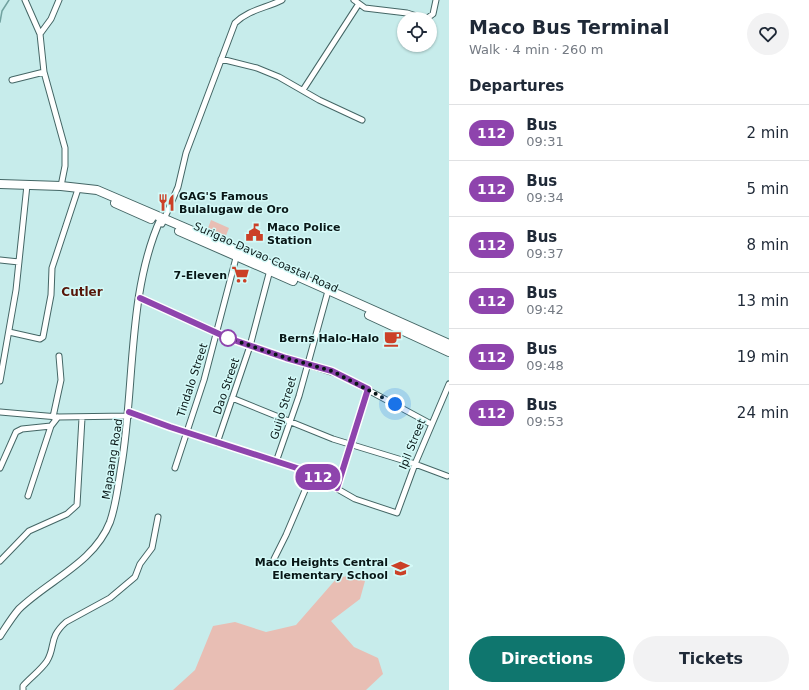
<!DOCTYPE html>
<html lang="en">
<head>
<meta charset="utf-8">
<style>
	body { margin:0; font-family:"DejaVu Sans",sans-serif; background:#f2f2f3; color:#1f2937; height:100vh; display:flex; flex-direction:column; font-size:15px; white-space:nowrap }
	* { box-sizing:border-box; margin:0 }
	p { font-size:13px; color:#747a83 }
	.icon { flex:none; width:22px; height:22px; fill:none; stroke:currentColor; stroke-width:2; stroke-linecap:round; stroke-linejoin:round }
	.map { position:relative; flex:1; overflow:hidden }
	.details { display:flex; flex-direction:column; background:#fff; width:360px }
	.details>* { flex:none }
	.badge { padding:0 8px; border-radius:13px; font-size:14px; line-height:26px }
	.controls { position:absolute; left:397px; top:12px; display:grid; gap:8px }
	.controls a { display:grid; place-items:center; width:40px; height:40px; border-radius:50%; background:#fff; box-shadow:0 1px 3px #0004; font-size:20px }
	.you { position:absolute; width:20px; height:20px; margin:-10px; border:3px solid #fff; border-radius:50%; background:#1a73e8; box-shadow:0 0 0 6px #1a73e833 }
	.map>.badge { position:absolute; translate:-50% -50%; box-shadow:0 0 0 2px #fff }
	h2 { padding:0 20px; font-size:15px; line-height:36px }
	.round { display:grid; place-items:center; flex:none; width:42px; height:42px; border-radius:21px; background:#f2f2f3 }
	.headline { display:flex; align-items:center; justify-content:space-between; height:68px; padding:0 20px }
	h1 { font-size:19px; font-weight:600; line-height:30px }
	.action { display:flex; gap:8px; margin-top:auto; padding:8px 20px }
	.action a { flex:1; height:46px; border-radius:24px; background:#0f766e; color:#fff; font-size:16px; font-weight:600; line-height:46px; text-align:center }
	.action a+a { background:#f2f2f3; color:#1f2937 }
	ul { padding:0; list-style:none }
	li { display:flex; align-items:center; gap:12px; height:56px; padding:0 20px; border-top:1px solid #e0e1e3 }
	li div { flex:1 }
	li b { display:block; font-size:15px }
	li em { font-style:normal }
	li .badge { min-width:44px; font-weight:700; text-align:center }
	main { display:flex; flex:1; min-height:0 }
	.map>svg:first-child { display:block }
	.green { fill:#e8beb4 }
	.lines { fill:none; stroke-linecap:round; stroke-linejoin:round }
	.stream { stroke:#72a2a0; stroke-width:1.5 }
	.minor-casing { stroke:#446665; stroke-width:7 }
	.tertiary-casing { stroke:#446665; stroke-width:8 }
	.trunk-casing { stroke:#446665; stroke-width:10 }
	.minor { stroke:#fff; stroke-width:5 }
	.tertiary { stroke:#fff; stroke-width:6 }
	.trunk { stroke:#fff; stroke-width:8 }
	.line-casing { stroke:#fff; stroke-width:9 }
	.line { stroke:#8e44ad; stroke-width:6 }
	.walk { stroke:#081616; stroke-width:4; stroke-dasharray:0 7.2 }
	.stop-dot { fill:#fff; stroke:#8e44ad; stroke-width:2 }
	.labels { text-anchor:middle; stroke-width:3; stroke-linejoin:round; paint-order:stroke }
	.poi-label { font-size:11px; font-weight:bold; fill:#081616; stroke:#d4faf8; text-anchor:end }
	.street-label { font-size:11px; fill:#081616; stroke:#d4faf8 }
	.neighbourhood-label { font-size:12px; font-weight:bold; fill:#571508; stroke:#d4faf8 }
</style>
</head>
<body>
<main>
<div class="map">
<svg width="449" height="690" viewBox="0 0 449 690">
	<rect width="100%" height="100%" fill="#c7eceb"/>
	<path class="green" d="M211,220L229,228L225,238L207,231Z
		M353,575L365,581L360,599L331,621L354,647L378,658L383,674L366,690H173L195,670L213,626L235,622L266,632L296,625L337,578Z"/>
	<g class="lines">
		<path class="stream" d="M0,22L2,11L9,0"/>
		<defs>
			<path id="minor" d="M25,0L40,34L51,19L59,0
				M354,0L365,8L407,13L426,19L433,14L436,0
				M40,34L44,72L65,148V166L61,186
				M221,59L257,68L279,77L319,100L362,120
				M12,80L44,72
				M303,90L358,5
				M162,224L178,187L186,153L235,23C248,10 266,8 282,0
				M0,260L19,262
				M140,298L238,342L340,375L431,424
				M9,332L40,339L43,337L51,295L52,268L78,189
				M0,381L16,290L27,185
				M232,398L333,439L415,464L447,476
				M0,412L58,417L129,416
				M129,412L170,427L306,471L355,499L397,513L415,464L449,384
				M53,417L61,380L59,356
				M217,443L250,346L270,270
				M276,462L299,396L328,291
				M0,468L16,432L22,429L51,426L58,417
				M175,468L204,380L237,254
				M337,488L368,389
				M28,496L51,426
				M274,559L286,535L312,474
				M0,561L29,531L67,514L77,505L82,418
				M23,690V686C30,678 41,670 47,661C56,646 48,638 66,622L110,598L135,577L140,564L152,548L158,517"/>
			<path id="tertiary" d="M0,636C6,627 12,617 19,609C49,580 94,563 110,522C116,505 118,486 121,468C135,388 127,292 161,218"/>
			<path id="trunk" d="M0,184L61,186L97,190L272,265L449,344
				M115,203L151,219
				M179,231L293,281
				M369,315L449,352"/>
		</defs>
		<use href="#minor" class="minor-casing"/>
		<use href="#tertiary" class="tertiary-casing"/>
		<use href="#trunk" class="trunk-casing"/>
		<use href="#minor" class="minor"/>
		<use href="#tertiary" class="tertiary"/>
		<use href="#trunk" class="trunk"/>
	</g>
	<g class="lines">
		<defs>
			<path id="line" d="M129,412L170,427L306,471L337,488L368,389L332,371L286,358L228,338L140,298"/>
		</defs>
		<use href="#line" class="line-casing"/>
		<use href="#line" class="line"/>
		<path class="walk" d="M228,338L286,358L332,371L395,404"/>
	</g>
	<defs>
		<symbol id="restaurant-bare" viewBox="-9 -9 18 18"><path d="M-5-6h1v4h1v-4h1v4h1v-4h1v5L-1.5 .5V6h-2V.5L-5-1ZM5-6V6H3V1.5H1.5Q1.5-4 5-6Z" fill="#cb4027" stroke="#d4faf8" stroke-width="2.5" paint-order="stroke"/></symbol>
		<symbol id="civic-bare" viewBox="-9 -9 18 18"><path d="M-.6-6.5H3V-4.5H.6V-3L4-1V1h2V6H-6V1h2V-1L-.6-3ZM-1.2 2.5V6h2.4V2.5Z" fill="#cb4027" stroke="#d4faf8" stroke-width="2.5" paint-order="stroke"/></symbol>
		<symbol id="supermarket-bare" viewBox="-9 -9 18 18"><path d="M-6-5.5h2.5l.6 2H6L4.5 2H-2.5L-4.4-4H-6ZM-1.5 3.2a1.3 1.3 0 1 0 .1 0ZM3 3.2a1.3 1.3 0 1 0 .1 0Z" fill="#cb4027" stroke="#d4faf8" stroke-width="2.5" paint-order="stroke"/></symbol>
		<symbol id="cafe-bare" viewBox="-9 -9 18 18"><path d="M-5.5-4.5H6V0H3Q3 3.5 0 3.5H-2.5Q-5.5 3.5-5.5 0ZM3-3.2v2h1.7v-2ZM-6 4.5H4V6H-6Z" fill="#cb4027" stroke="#d4faf8" stroke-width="2.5" paint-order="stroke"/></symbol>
		<symbol id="school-bare" viewBox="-9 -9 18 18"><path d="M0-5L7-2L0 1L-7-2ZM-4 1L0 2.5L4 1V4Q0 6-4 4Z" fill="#cb4027" stroke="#d4faf8" stroke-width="2.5" paint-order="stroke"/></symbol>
	</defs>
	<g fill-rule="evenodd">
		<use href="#restaurant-bare" x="154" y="190" width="25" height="25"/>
		<use href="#civic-bare" x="242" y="220" width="25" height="25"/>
		<use href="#supermarket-bare" x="228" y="262" width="25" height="25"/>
		<use href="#cafe-bare" x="380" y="326" width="25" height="25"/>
		<use href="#school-bare" x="388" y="556" width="25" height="25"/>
	</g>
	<circle class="stop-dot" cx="228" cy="338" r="8"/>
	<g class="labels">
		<g class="poi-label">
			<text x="179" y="200" text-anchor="start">GAG'S Famous<tspan x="179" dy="13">Bulalugaw de Oro</tspan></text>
			<text x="267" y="231" text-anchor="start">Maco Police<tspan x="267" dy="13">Station</tspan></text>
			<text x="227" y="279">7-Eleven</text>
			<text x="379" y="342">Berns Halo-Halo</text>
			<text x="388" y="566">Maco Heights Central<tspan x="388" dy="13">Elementary School</tspan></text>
		</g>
		<g class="street-label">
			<text transform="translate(266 257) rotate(24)" y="4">Surigao-Davao Coastal Road</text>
			<text transform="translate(192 380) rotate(-72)" y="4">Tindalo Street</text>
			<text transform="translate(226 386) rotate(-71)" y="4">Dao Street</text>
			<text transform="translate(283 408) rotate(-73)" y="4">Guijo Street</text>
			<text transform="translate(412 444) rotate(-68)" y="4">Ipil Street</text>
			<text transform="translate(112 459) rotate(-81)" y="4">Mapaang Road</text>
		</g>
		<g class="neighbourhood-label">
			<text x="82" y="296">Cutler</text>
		</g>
	</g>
</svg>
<div class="controls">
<a><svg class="icon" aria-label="locate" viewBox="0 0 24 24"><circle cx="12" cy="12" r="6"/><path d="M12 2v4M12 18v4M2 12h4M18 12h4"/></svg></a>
</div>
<div class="you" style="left:395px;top:404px"></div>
<b class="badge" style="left:318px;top:477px;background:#8e44ad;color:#fff">112</b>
</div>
<section class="details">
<div class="headline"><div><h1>Maco Bus Terminal</h1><p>Walk · 4 min · 260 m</p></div><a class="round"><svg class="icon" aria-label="heart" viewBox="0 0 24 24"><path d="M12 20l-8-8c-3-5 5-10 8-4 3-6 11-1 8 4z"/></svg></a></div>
<h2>Departures</h2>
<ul>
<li><span class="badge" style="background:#8e44ad;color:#fff">112</span><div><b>Bus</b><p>09:31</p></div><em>2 min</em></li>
<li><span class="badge" style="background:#8e44ad;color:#fff">112</span><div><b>Bus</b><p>09:34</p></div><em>5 min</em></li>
<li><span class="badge" style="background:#8e44ad;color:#fff">112</span><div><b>Bus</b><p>09:37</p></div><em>8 min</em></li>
<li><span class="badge" style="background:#8e44ad;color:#fff">112</span><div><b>Bus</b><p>09:42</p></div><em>13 min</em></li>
<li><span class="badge" style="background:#8e44ad;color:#fff">112</span><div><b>Bus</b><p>09:48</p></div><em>19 min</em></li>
<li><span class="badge" style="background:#8e44ad;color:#fff">112</span><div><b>Bus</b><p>09:53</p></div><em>24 min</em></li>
</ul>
<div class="action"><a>Directions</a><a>Tickets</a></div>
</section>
</main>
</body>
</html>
